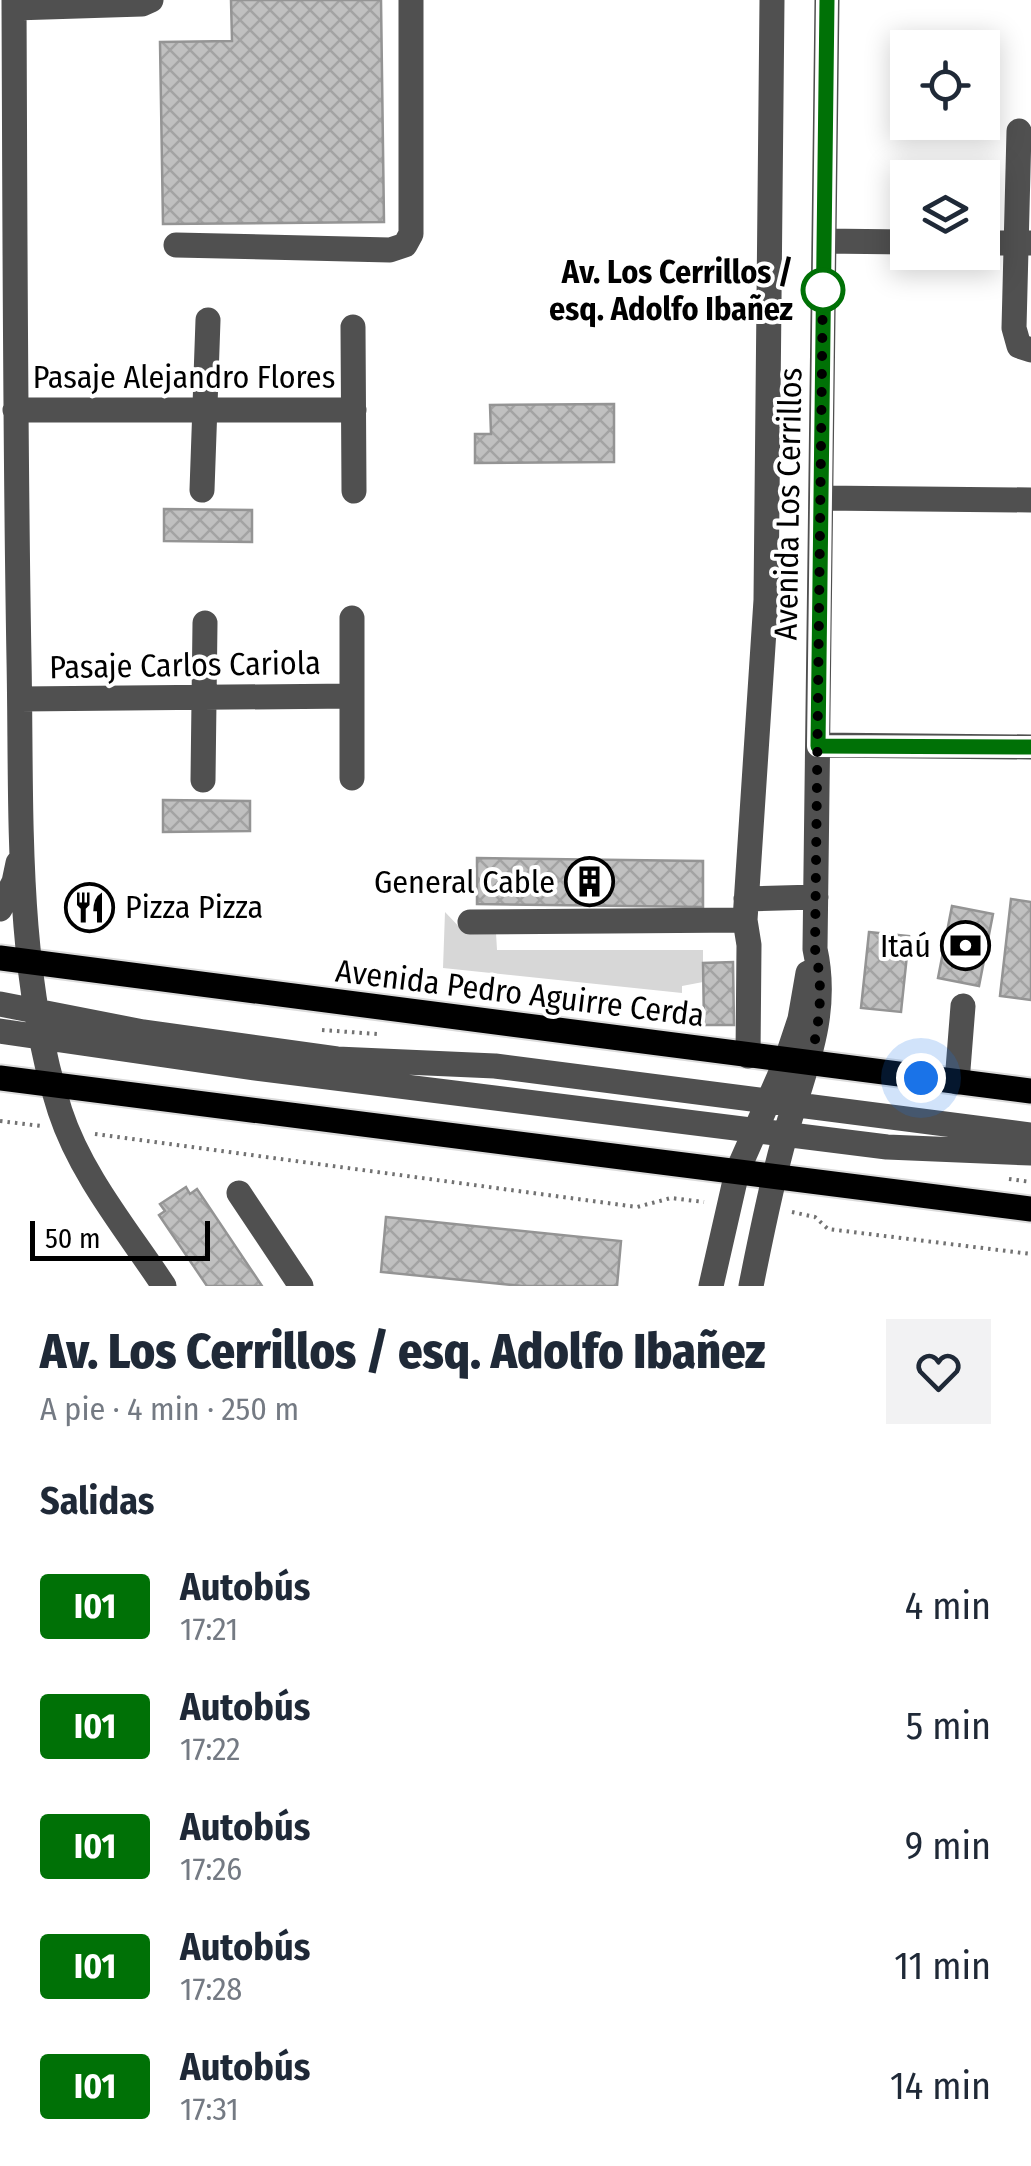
<!DOCTYPE html>
<html lang="es">
<head>
<meta charset="utf-8">
<style>
	body { margin:0; font-family:"Fira Sans Condensed",sans-serif; background:#f2f2f3; color:#1f2937; height:100vh; display:flex; flex-direction:column; font-size:38px; white-space:nowrap }
	* { box-sizing:border-box; margin:0 }
	p { font-size:32px; color:#747a83 }
	.icon { flex:none; width:55px; height:55px; fill:none; stroke:currentColor; stroke-width:2; stroke-linecap:round; stroke-linejoin:round }
	.map { position:relative; height:1286px; overflow:hidden }
	.sheet { display:flex; flex-direction:column; background:#fff; flex:1 }
	.sheet>* { flex:none }
	.badge { padding:0 20px; border-radius:8px; font-size:35px; line-height:65px }
	.fabs { position:absolute; left:890px; top:30px; display:grid; gap:20px }
	.fabs a { display:grid; place-items:center; width:110px; height:110px; border-radius:0px; background:#fff; box-shadow:0 5px 25px #0003; font-size:50px }
	.scale { position:absolute; left:30px; bottom:25px; width:180px; box-sizing:border-box; padding-left:10px; border:5px solid #000; border-top:0; font-size:28px; line-height:35px; white-space:nowrap; color:#000; -webkit-text-stroke:8px #fff; paint-order:stroke }
	.you { position:absolute; width:50px; height:50px; margin:-25px; border:8px solid #fff; border-radius:50%; background:#1a73e8; box-shadow:0 0 0 15px #1a73e833 }
	.map>.badge { position:absolute; translate:-50% -50%; box-shadow:0 0 0 5px #fff }
	h2 { padding:0 40px; font-size:38px; line-height:90px }
	.round { display:grid; place-items:center; flex:none; width:105px; height:105px; border-radius:0px; background:#f2f2f3 }
	.headline { display:flex; align-items:center; justify-content:space-between; height:170px; padding:0 40px }
	h1 { font-size:48px; font-weight:800; line-height:75px }
	ul { padding:0; list-style:none }
	li { display:flex; align-items:center; gap:30px; height:120px; padding:0 40px }
	li div { flex:1 }
	li b { display:block; font-size:38px }
	li em { font-style:normal }
	li .badge { min-width:110px; font-weight:700; text-align:center }
	.map>svg:first-child { display:block }
	.grass { fill:#d7d7d7 }
	.building { fill:url(#building-cross-hatch); stroke:#949494; stroke-width:2.5 }
	.lines { fill:none; stroke-linecap:round; stroke-linejoin:round }
	.major-casing { stroke:#dbdbdb; stroke-width:29 }
	.path { stroke:#727272; stroke-width:4; stroke-dasharray:2.5 5; stroke-linecap:butt }
	.minor { stroke:#505050; stroke-width:25 }
	.major { stroke:#000; stroke-width:25 }
	.line-casing { stroke:#fff; stroke-width:22 }
	.line { stroke:#007106; stroke-width:15 }
	.walk { stroke:#000; stroke-width:10; stroke-dasharray:0 18 }
	.stop-dot { fill:#fff; stroke:#007106; stroke-width:5 }
	.labels { text-anchor:middle; stroke-width:8; stroke-linejoin:round; paint-order:stroke }
	.stop-label { font-size:32px; font-weight:bold; fill:#000; stroke:#fff; text-anchor:end }
	.street-label { font-size:32px; fill:#000; stroke:#fff }
	.poi-label { font-size:32px; fill:#000; stroke:#fff; text-anchor:end }
</style>
</head>
<body>
<div class="map">
<svg width="1031" height="1286" viewBox="0 0 1031 1286">
	<defs>
		<pattern id="building-cross-hatch" width="8" height="8" patternUnits="userSpaceOnUse" patternTransform="scale(2.5)"><rect width="8" height="8" fill="#c0c0c0"/><path d="M0 0l8 8M0 8l8-8" fill="none" stroke="#a3a3a3"/></pattern>
	</defs>
	<rect width="100%" height="100%" fill="#fff"/>
	<path class="grass" d="M445,912L465,933H496L497,950H703V982L682,986V993L443,968Z"/>
	<path class="building" d="M231,0H381L384,222L163,224L160,42L232,41Z
		M614,404V462L475,463V434H491L490,405Z
		M164,509L252,510V542L164,541Z
		M163,800L250,801V831L163,832Z
		M477,858L703,861V907L477,904Z
		M76,889H103V926L76,925Z
		M1011,899L1031,902V1000L1000,996Z
		M952,906L993,914L979,986L938,978Z
		M869,932L909,936L901,1012L861,1008Z
		M733,962L734,1025H704L703,963Z
		M186,1187L190,1194L197,1189L262,1286H207L159,1215L165,1211L160,1204Z
		M386,1217L621,1241L617,1286H522L381,1272Z"/>
	<g class="lines">
		<defs>
			<path id="major" d="M0,958L1031,1091
				M0,1078L1031,1209"/>
		</defs>
		<use href="#major" class="major-casing"/>
		<path class="path" d="M322,1030L377,1034
			M0,1121L41,1126
			M95,1134L637,1207L671,1198L704,1202
			M1009,1179L1031,1182
			M792,1212L815,1217L828,1229L1031,1254"/>
		<path class="minor" d="M14,0C15,220 15,440 19,660C22,808 14,968 60,1111C81,1175 127,1230 164,1286
			M14,8L142,4L151,0
			M1019,131L1014,328L1019,346L1031,350
			M824,241L908,242
			M982,243H1031
			M176,245L390,250L405,245L411,234V0
			M353,327L354,491
			M15,410H354
			M202,490L208,320
			M821,498L1031,500
			M20,699L352,696
			M818,745L1031,747
			M352,778V618
			M203,780L205,623
			M746,899L816,897
			M0,909L14,882L18,863
			M745,920L766,600L772,0
			M470,922L745,920L749,945L748,1056
			M0,1004L143,1032L337,1059L495,1066L1031,1135
			M0,1031L254,1068L887,1147L1031,1153
			M957,1082L963,1006
			M239,1193L301,1286
			M711,1286L737,1172L786,1061L800,1019L808,973
			M751,1286C761,1236 771,1185 785,1136C803,1072 830,1017 815,949L827,0"/>
		<use href="#major" class="major"/>
	</g>
	<g class="lines">
		<defs>
			<path id="line" d="M827,0L818,746L1031,747"/>
		</defs>
		<use href="#line" class="line-casing"/>
		<use href="#line" class="line"/>
		<path class="walk" d="M823,290V278L815,949C824,989 820,1025 809,1064L921,1078"/>
	</g>
	<defs>
		<symbol id="building-ring" viewBox="-11 -11 22 22"><circle r="9.5" fill="#fff" stroke="#000" stroke-width="1.5"/><path d="M-4-6H4V6H1V3H-1V6H-4ZM-2.5-4.3h1.7v1.8h-1.7ZM.8-4.3h1.7v1.8H.8ZM-2.5-1h1.7V.8h-1.7ZM.8-1h1.7V.8H.8Z" fill="#000"/></symbol>
		<symbol id="restaurant-ring" viewBox="-11 -11 22 22"><circle r="9.5" fill="#fff" stroke="#000" stroke-width="1.5"/><path d="M-5-6h1v4h1v-4h1v4h1v-4h1v5L-1.5 .5V6h-2V.5L-5-1ZM5-6V6H3V1.5H1.5Q1.5-4 5-6Z" fill="#000"/></symbol>
		<symbol id="bank-ring" viewBox="-11 -11 22 22"><circle r="9.5" fill="#fff" stroke="#000" stroke-width="1.5"/><path d="M-6-4H6V4H-6ZM0-2.3a2.3 2.3 0 1 0 0 4.6a2.3 2.3 0 1 0 0-4.6Z" fill="#000"/></symbol>
	</defs>
	<g fill-rule="evenodd">
		<use href="#building-ring" x="562" y="854" width="55" height="55"/>
		<use href="#restaurant-ring" x="62" y="880" width="55" height="55"/>
		<use href="#bank-ring" x="938" y="918" width="55" height="55"/>
	</g>
	<circle class="stop-dot" cx="823" cy="290" r="20"/>
	<g class="labels">
		<g class="stop-label">
			<text x="793" y="283">Av. Los Cerrillos /<tspan x="793" dy="37">esq. Adolfo Ibañez</tspan></text>
		</g>
		<g class="street-label">
			<text x="184" y="388">Pasaje Alejandro Flores</text>
			<text transform="translate(788 504) rotate(-89)" y="11">Avenida Los Cerrillos</text>
			<text transform="translate(185 665) rotate(-1)" y="11">Pasaje Carlos Cariola</text>
			<text transform="translate(520 993) rotate(7)" y="11">Avenida Pedro Aguirre Cerda</text>
		</g>
		<g class="poi-label">
			<text x="555" y="893">General Cable</text>
			<text x="125" y="918" text-anchor="start">Pizza Pizza</text>
			<text x="931" y="957">Itaú</text>
		</g>
	</g>
</svg>
<div class="fabs">
<a><svg class="icon" aria-label="locate" viewBox="0 0 24 24"><circle cx="12" cy="12" r="6"/><path d="M12 2v4M12 18v4M2 12h4M18 12h4"/></svg></a>
<a><svg class="icon" aria-label="layers" viewBox="0 0 24 24"><path d="M12 4l9 5-9 5-9-5zM3 14l9 5 9-5"/></svg></a>
</div>
<div class="scale">50 m</div>
<div class="you" style="left:921px;top:1078px"></div>
</div>
<section class="sheet">
<div class="headline"><div><h1>Av. Los Cerrillos / esq. Adolfo Ibañez</h1><p>A pie · 4 min · 250 m</p></div><a class="round"><svg class="icon" aria-label="heart" viewBox="0 0 24 24"><path d="M12 20l-8-8c-3-5 5-10 8-4 3-6 11-1 8 4z"/></svg></a></div>
<h2>Salidas</h2>
<ul>
<li><span class="badge" style="background:#007106;color:#fff">I01</span><div><b>Autobús</b><p>17:21</p></div><em>4 min</em></li>
<li><span class="badge" style="background:#007106;color:#fff">I01</span><div><b>Autobús</b><p>17:22</p></div><em>5 min</em></li>
<li><span class="badge" style="background:#007106;color:#fff">I01</span><div><b>Autobús</b><p>17:26</p></div><em>9 min</em></li>
<li><span class="badge" style="background:#007106;color:#fff">I01</span><div><b>Autobús</b><p>17:28</p></div><em>11 min</em></li>
<li><span class="badge" style="background:#007106;color:#fff">I01</span><div><b>Autobús</b><p>17:31</p></div><em>14 min</em></li>
</ul>
</section>
</body>
</html>
